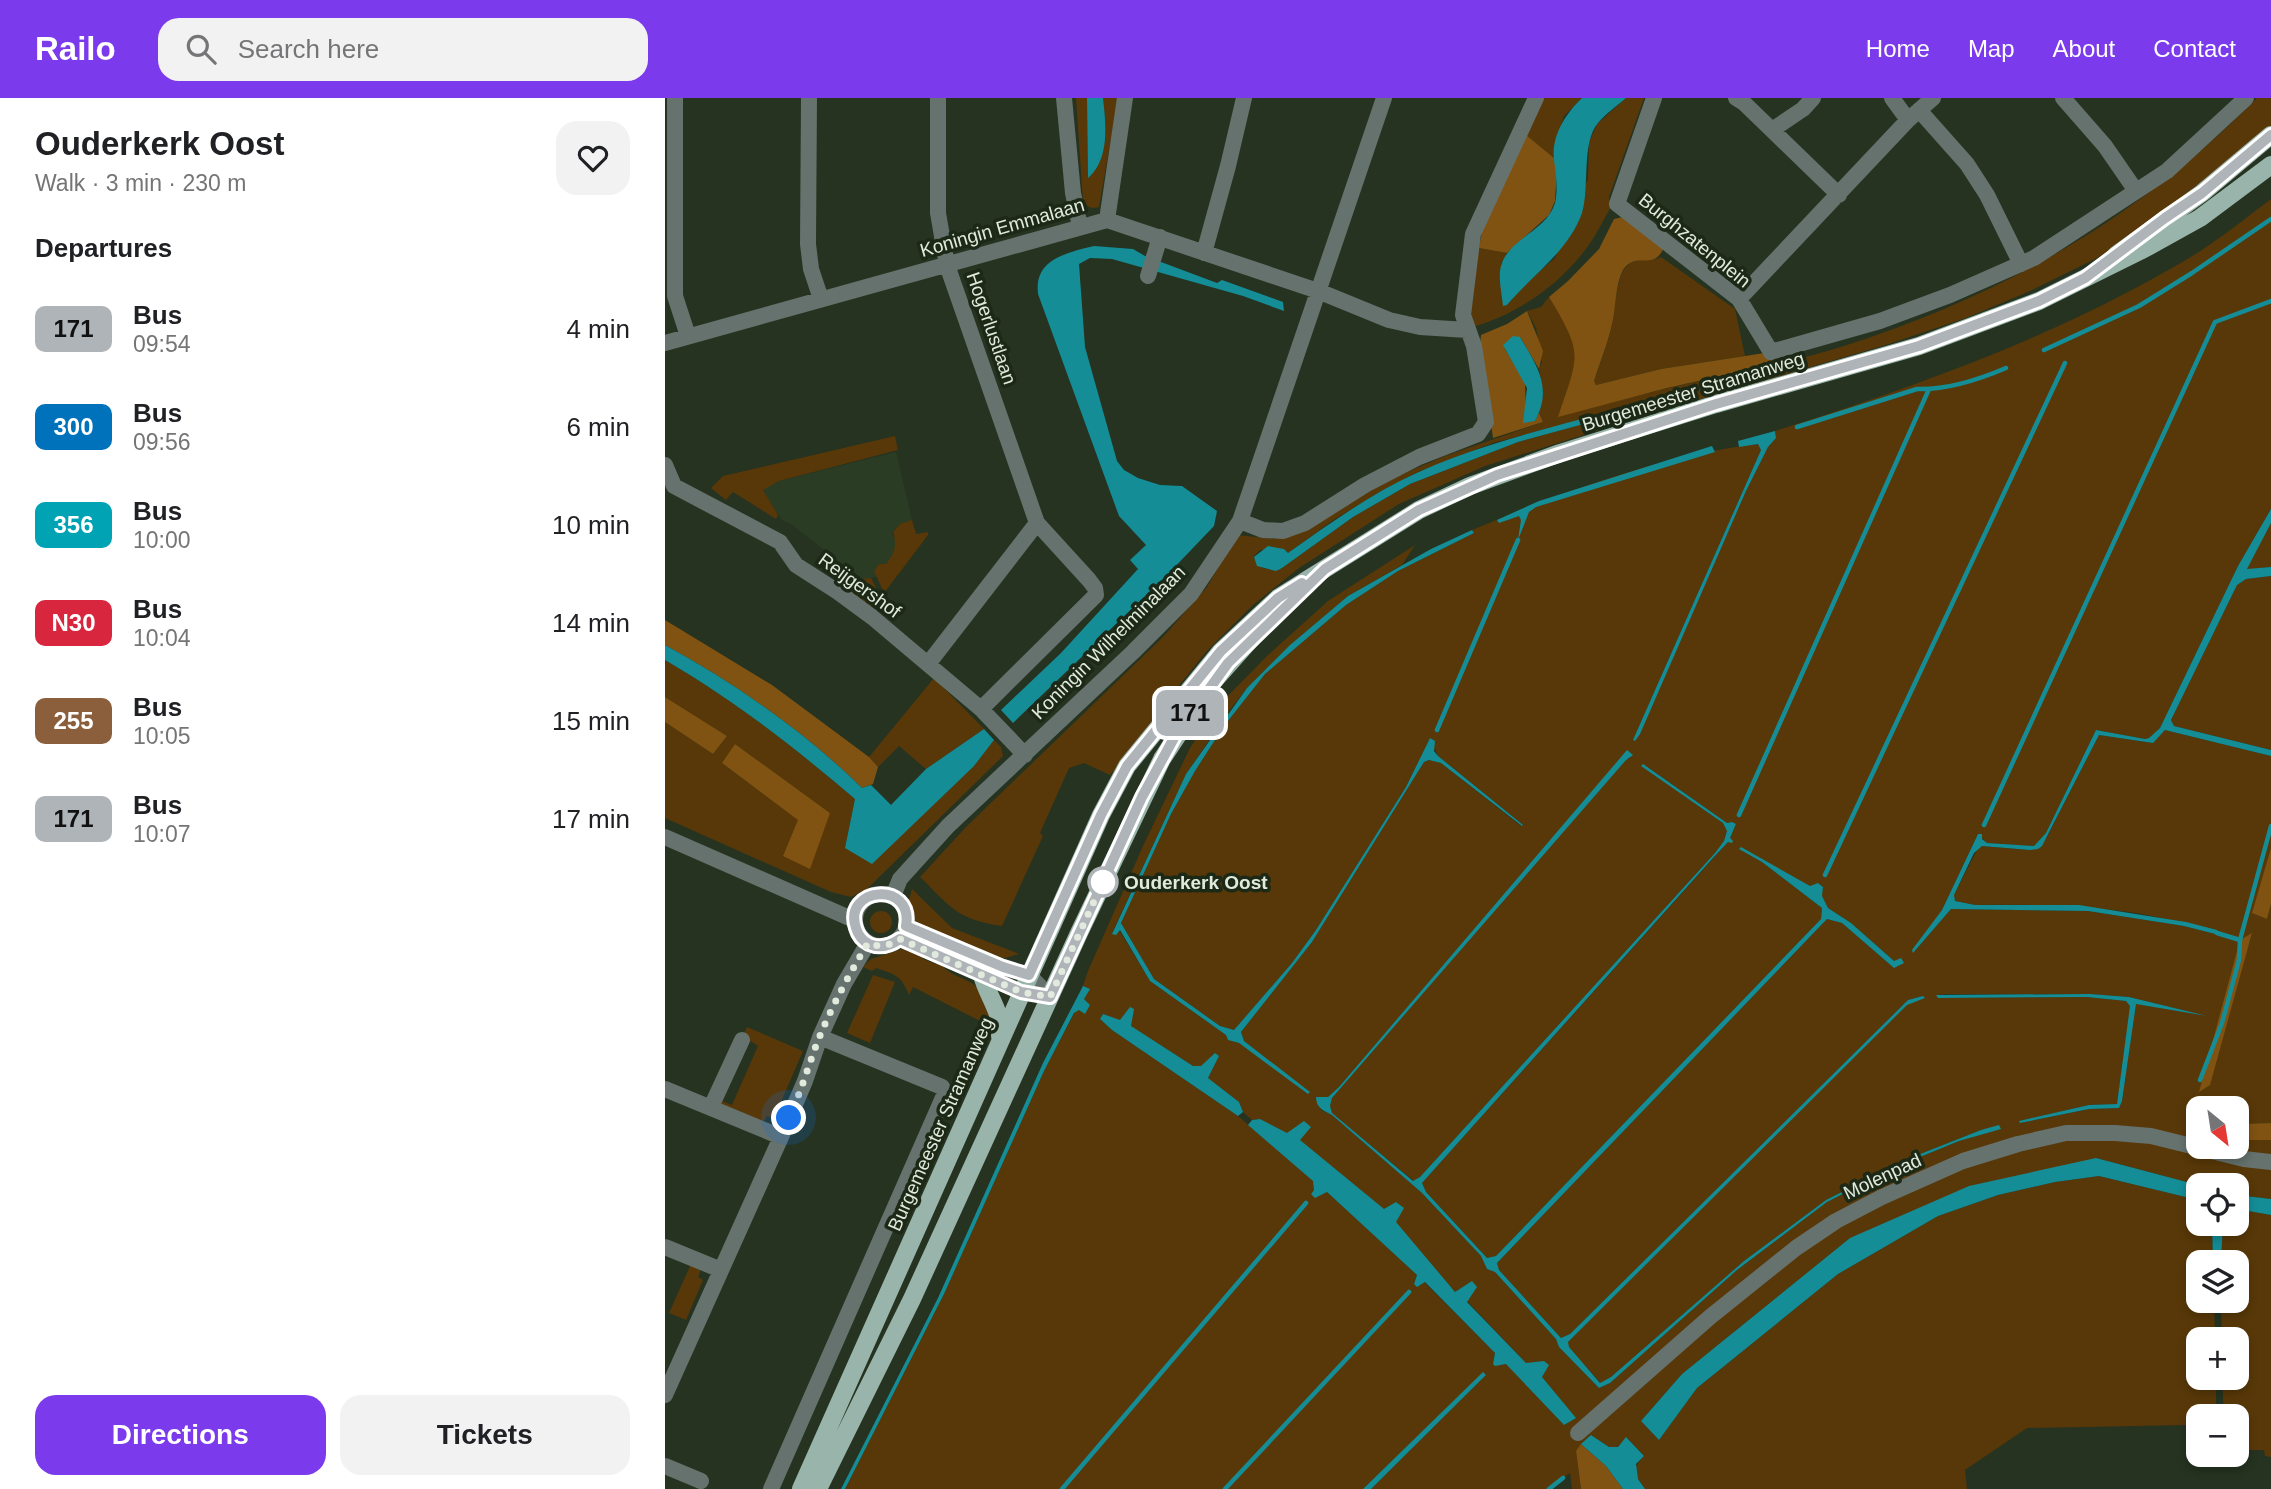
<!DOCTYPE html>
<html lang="en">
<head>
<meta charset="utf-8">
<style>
	body { margin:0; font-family:Helvetica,sans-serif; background:#f2f2f2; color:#202124; height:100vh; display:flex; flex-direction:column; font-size:26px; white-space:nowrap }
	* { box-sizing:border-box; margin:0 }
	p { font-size:23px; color:#757577 }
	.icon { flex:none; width:38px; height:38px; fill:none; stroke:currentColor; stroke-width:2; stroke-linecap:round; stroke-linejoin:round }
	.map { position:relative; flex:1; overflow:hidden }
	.panel { display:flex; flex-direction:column; background:#fff; width:665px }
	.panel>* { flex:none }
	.badge { padding:0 14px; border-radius:10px; font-size:24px; line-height:46px }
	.needle { width:46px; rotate:150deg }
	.fabs { position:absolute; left:1521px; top:998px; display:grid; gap:14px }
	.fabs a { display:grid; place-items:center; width:63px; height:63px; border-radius:14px; background:#fff; box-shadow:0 4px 10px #0003; font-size:35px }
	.you { position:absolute; width:35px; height:35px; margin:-18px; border:5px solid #fff; border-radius:50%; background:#1a73e8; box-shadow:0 0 0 10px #1a73e833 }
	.map>.badge { position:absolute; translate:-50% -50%; box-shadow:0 0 0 4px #fff }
	h2 { padding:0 35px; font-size:26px; line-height:63px }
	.round { display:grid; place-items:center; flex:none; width:74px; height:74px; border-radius:21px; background:#f2f2f2 }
	.head { display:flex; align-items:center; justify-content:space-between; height:119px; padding:0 35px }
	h1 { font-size:33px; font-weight:700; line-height:52px }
	.cta { display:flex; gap:14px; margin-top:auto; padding:14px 35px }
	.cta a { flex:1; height:80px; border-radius:21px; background:#7c3aed; color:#fff; font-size:28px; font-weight:700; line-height:80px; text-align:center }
	.cta a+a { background:#f2f2f2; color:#202124 }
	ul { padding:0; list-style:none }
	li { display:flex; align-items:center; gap:21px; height:98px; padding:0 35px }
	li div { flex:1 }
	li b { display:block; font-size:26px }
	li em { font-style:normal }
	li .badge { min-width:77px; font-weight:700; text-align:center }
	header { display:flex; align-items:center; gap:42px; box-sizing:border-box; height:98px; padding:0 35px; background:#7c3aed; color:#fff }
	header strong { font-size:33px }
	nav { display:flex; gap:38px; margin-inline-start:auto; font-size:24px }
	.search { width:490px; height:63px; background:#f2f2f2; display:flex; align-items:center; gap:18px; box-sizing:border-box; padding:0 24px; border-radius:21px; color:#757577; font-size:26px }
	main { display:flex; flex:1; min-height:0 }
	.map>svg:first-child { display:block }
	.built { fill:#2a3c23 }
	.green { fill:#583808; fill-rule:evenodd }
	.forest { fill:#805312 }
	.water { fill:#148d97 }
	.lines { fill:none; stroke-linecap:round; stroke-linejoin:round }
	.stream { stroke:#148d97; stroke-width:4.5 }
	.minor { stroke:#65726d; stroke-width:16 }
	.major { stroke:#99b4aa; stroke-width:18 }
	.line-casing { stroke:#fff; stroke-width:16 }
	.line { stroke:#afb4b9; stroke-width:10 }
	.walk { stroke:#e1eadd; stroke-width:7; stroke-dasharray:0 12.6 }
	.stop-dot { fill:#fff; stroke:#afb4b9; stroke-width:3.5 }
	.labels { text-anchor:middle; stroke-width:7; stroke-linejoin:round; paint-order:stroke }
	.street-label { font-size:19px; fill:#e1eadd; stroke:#1c2916 }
	.stop-label { font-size:19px; font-weight:bold; fill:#e1eadd; stroke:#1c2916; text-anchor:start }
</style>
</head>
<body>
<header>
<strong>Railo</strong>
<div class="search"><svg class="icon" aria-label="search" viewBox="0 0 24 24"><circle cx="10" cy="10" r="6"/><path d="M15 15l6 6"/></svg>Search here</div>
<nav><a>Home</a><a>Map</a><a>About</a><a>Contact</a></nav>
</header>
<main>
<section class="panel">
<div class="head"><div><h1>Ouderkerk Oost</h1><p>Walk · 3 min · 230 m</p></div><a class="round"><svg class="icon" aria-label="heart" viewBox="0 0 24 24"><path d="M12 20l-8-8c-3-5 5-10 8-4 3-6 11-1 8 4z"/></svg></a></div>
<h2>Departures</h2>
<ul>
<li><span class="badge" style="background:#afb4b9;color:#111">171</span><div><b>Bus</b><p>09:54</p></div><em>4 min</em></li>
<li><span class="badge" style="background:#0072bc;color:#fff">300</span><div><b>Bus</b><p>09:56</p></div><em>6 min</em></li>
<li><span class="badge" style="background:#00a3b4;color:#fff">356</span><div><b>Bus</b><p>10:00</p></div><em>10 min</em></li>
<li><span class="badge" style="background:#d7263d;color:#fff">N30</span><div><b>Bus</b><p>10:04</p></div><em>14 min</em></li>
<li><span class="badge" style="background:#8b5e3c;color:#fff">255</span><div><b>Bus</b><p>10:05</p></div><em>15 min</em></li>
<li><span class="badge" style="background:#afb4b9;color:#111">171</span><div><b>Bus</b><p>10:07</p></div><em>17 min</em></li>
</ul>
<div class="cta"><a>Directions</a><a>Tickets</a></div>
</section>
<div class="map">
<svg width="1606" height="1391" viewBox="0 0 1606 1391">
	<rect width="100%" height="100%" fill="#253320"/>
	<path class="built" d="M231,354L247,422L234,427L227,435L231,444L229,456L221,466L209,473L212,479L196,481L126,426L117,422L97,392L114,383Z"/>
	<path class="green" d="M411,0H422L423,79C445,59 441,27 438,0H453L434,109C426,111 423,110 418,103Z
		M878,0H917L899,18L889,52V60L860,36Z
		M961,0H979L944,99L946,109C937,124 929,142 917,156C890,190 850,217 808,229L802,216L814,150L842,155L836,166L842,207L860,186L890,160L923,81L924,44L932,26Z
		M1592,0H1606V32L1497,118L1432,160L1363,194L1301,220L1224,246L991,314L820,368L734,406L634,470L588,507L542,553L508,595L466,654L445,677L419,665L404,670L375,735L378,738L337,828C291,821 287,810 255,779L301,729L499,538L542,489L572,437L609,441L637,433L691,400L735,377L780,358L878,324L874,315L878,296L874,271L877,264L871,230L862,213L876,209L884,199C895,218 914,241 911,265C908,282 899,301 894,318C943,305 993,292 1043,281C1089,270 1137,262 1182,247C1341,195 1474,120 1592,0ZM941,315L940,320L853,344L745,386L688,419L617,470C607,474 590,471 589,458L595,452L619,451L623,455L667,423L718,392L755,373L828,345Z
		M1606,101V411L1573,468L1495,630L1484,640L1480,641L1431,632L1381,735L1369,748L1322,745L1313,736L1277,812L1249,854L1286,811L1423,813L1519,828L1554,837C1477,807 1391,806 1310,807L1290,803L1289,797L1313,750L1317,748L1365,752L1382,739L1434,637L1487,645L1500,632L1606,658V750L1588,815L1602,821L1606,806V1025L1572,1026V1010H1533V1025L1528,1034L1533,1038V1048H1572V1042H1606V1101L1572,1097V1087H1533L1431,1060L1185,1140L1017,1276L976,1323L994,1342L1032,1290L1173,1176L1273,1118L1333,1097L1390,1084L1434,1078L1533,1102V1125H1547L1548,1164H1533V1202H1549L1550,1241H1533V1279H1551V1318H1533V1325L1521,1327L1362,1330L1300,1372L1302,1391H980C970,1377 966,1371 979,1358L962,1340L952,1349H944L926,1337L911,1353L916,1391H907L905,1375L884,1391H706L821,1277L818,1275L698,1391H180L279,1196L379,973L410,914L413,912H421L425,908L419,901L424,891L418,888L423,873L478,748L525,650L551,610L602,558L663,503L750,447L737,467L683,498L625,547L582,590L564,613L521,676L447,835L454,832L485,883L561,937L563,942L574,945L644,994L579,943L576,934L647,844L759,664L764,662L776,665L856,728L858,727L773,658L765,640L741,689L651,832L627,865L569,932L555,928L489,881L456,825L506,716L530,673L559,628L600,576L681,507L733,473L809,435L807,432C899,394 993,358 1093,346L1096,352L968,642L970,643L1081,393L1103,349L1111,340L1110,333C1254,287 1388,240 1519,163C1550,145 1578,122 1606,101ZM962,653L965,661H961L667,1000L665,1008L666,1015L749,1083L755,1079L1050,755L1059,743L1062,733L1058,725L977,668L984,670L1062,725L1067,724L1071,727L1063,744L757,1085L761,1094L822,1160L831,1158L1156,821L1157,810L1097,764L1075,751L1146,789L1154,785L1158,789L1156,798L1163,810L1186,825L1229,863V870L1177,825L1162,821L832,1165L834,1172L896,1240L905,1236L1243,902L1258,898L1260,900L1242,906L902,1245L903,1249L936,1285L946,1279L1079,1163L1161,1102L1240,1062L1316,1032L1336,1030L1294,1043L1233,1068L1162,1104L1072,1172L945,1285L934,1290L894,1249L891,1241L830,1174L822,1171L816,1158L757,1095L667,1017L656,1012L652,999H663L674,989ZM1587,836L1535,993L1575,843ZM1280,896H1425L1464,899L1541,918L1471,905L1457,1003L1454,1010L1424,1011L1355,1025V1023L1424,1007L1452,1006L1466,908L1461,903L1422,899L1273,900L1272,897ZM438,916L465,928L528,968L536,969L550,955L554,958L543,980L574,1004L578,1014L587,1022L595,1021L790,1194L807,1184L802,1203L862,1266L879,1263L883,1267L877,1279L910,1320L899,1327L841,1265H828L830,1255L759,1184L752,1189L749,1185L752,1177L662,1094L651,1099L646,1095L650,1092L649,1083L573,1018L447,932L435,921Z
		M996,159L1070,211L1080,258L996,271L931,287L929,283C935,265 943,246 947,226C950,212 951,180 961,169C970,158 985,165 996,159Z
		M230,338L233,352L114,383L98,392L113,417L111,421L68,394L61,402L46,390L58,378Z
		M247,422L251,436L263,434V437L219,495L209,473L214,466H221C230,455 232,447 228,434L235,426Z
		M1606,425V469L1582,472L1584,465Z
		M180,468L196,481L206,480L216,500L210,507L204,509L169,484Z
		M1606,478V652L1509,628L1506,622L1572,487L1581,481Z
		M0,562C69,602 130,650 190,701L180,750L309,668L329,642L336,649L338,658L202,791L186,799L166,794L0,720V624L48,656L62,638L0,599ZM70,646L165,715L118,758L134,722L58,666Z
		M269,580L319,631L261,671L234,648L213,669L204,659Z
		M247,791L287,830L354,856L340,860H326L250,824L244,802Z
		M205 824a11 11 0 1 1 22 0a11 11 0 1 1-22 0Z
		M237,851L260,854L258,861L271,866L273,862C285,882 305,877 317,895C323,903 325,917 328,926L315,923L248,889L244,897C236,877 231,877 211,870L207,873L198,869L206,861Z
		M208,877L230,884L205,945L182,935Z
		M82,929L138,953L109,1020L102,1018L98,1025L57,1006V1003L67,1007L93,948L78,938Z
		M1572,1111L1606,1117V1359L1600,1358L1599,1352H1572V1318H1559L1557,1279H1572V1241H1557L1556,1202H1572V1164H1556L1558,1125H1572Z
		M26,1166L36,1171L33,1179L38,1182L21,1222L4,1215Z"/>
	<path class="forest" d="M860,36L889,60L892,71L890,103L884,117L842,155L814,150L818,128Z
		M958,119L1000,147C989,176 972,151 958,172C950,187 951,210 947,226C943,245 935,264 929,283L931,287L996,271L1106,254L1113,265L1002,290L893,319C914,256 919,257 884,199L903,183L934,151L949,121Z
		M862,213L878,253L874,271L855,239L840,251L860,284L861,312L870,323L874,315L878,324L828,340L815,247L816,237L842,226Z
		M0,522L107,587L204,659L213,669L208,686L197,690C139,633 71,586 0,547Z
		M0,599L62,638L48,656L0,624Z
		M70,646L165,715L145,771L118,758L133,722L57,665Z
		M1606,750V806L1602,821L1587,815Z
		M1587,835L1545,987L1534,994L1575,842Z
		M1606,1025V1042H1572V1026Z
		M916,1346L941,1368L958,1391H916L911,1353Z"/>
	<path class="water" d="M422,0H438C441,26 445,61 423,80Z
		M917,0H961C952,8 940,16 933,25C916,45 925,89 917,115C903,154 868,176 842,207L838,208C837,195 832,177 837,165C846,140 882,132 890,105C893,92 891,75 889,62C886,38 901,15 917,0Z
		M429,148L468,151L480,158L552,185L557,182L618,204L619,213L578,198L447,161L425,160L414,166L420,249L452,363L459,372L473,380L495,387L517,388L552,413L549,428L504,475L348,625L336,612L396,555L473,471L465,462L481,447L454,418L373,196C369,161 401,155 429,148Z
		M848,238L855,239C872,268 888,290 870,323L858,325L862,290L838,247Z
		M942,314L941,320L853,344L745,386L688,419L617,470L611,473L592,468L589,459L603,448L619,451L623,455C654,433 685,411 718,392C787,353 866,335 942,314Z
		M1110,333L1111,340L1103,349L1081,393L975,636L970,643L968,642L1096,352L1093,346L1074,349L1073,343Z
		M1047,348L1050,354L871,409L864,414L853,442L856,422L854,418L834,425L832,422L874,403Z
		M1606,411V425L1582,471L1606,469V478L1581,481L1572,487L1506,622L1509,628L1606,652V658L1500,632L1488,645L1434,637L1377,748L1373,751L1365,752L1317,748L1309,755L1289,797L1290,803L1310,807H1414L1521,824L1552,832L1554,837L1519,828L1423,813L1286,811L1248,855L1247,852L1277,812L1313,736H1317V741L1322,745L1369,748L1381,735L1431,632L1480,641L1484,640L1495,630L1573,468Z
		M807,432L809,435L733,473L681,507L600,576L559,628L530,673L506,716L456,825L489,881L555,928L569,932L627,865L651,832L741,689L765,640L770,643L769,653L773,658L858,727L857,728L776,665L764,662L759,664L647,844L576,934L579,943L645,994L643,996L574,945L563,942L561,937L485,883L455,832L451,837L447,836L521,676L582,590L625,547L683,498L766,451Z
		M0,547C71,586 139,633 197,690L206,687L226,707L261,671L319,631L329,642L309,668L207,766L180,750L190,701C130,650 69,602 0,562Z
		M962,652L968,657L961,662L667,1000L665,1008L667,1015L748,1083L755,1079L1050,755L1059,743L1062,733L1058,725L976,668L978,666L1062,725L1067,724L1071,726L1065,740L1068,743L1067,745L1063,744L1048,760L757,1085L761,1094L822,1160L831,1158L1156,821L1157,810L1097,764L1074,751L1076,749L1145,788L1153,785L1158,789L1157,798L1163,810L1186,825L1229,863L1236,860L1239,865L1229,870L1177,825L1162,821L832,1165L834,1172L896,1240L905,1236L1243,902L1258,898L1260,900L1242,907L903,1244L904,1249L935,1285L946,1279L1079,1163L1161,1102L1240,1062L1316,1032L1334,1027L1336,1031L1294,1043L1233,1068L1162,1104L1072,1172L945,1285L934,1290L894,1249L891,1241L830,1174L822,1171L816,1158L757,1095L667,1017C659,1013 651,1010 651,999H663L674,989Z
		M418,888L425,891L419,901L425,907L420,916L414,912L409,915L379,973L279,1196L180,1391H176L273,1200L378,965Z
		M1425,896L1464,899L1542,918L1471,906L1457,1003L1454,1010L1424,1011L1355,1025L1354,1023L1424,1007L1452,1006L1465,908L1461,903L1422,899L1273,900L1271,897Z
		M465,909L469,911L466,928L528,968H536L550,955L554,958L543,980L574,1004L578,1014L573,1018L447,932L435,921L438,916L455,922Z
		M595,1021L622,1035L639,1023L646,1029L635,1042L719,1111L731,1104L739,1110L731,1124L790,1194L807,1183L812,1189L802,1204L861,1265L879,1263L884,1267L877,1279L911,1320L899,1327L841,1266L830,1268L828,1266L830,1255L760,1184L752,1189L749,1186L752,1177L662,1094L650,1100L646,1096L649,1092L648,1083L583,1027L587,1022Z
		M1431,1060L1533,1087V1102L1434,1078L1390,1084L1333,1097L1273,1118L1173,1176L1032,1290L994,1342L976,1323L1017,1276L1185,1140L1304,1088Z
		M1572,1097L1606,1101V1117L1572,1111Z
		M1547,1125H1558L1556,1164H1548Z
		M818,1274L821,1277L706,1391H698Z
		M926,1337L944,1349H953L961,1339L979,1358L971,1366L973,1381L980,1391H958L941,1368L916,1346Z"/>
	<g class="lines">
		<path class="stream" d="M1379,252L1474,208L1527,175L1606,121
			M1132,329L1252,291C1283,292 1313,282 1341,270
			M772,632L853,442
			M1074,717L1264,291
			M1319,727L1550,224L1606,203
			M1160,777L1400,265
			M1552,835L1575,842
			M1535,982L1557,925L1574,862L1575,842L1606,728
			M397,1391L641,1105
			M560,1391L744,1194
			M884,1391L898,1380"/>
		<path class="minor" d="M10,0V198L23,238
			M144,0L143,146L146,171L156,201
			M273,0V115L282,167L372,425L424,482L430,490L431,497L316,611
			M399,0L408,95L415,129
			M989,0L952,106L1074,201L1106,254L1215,223L1285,197L1369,160L1502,73L1581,0
			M1071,0L1079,5L1174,97
			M1227,0L1243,22
			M1398,0L1440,48L1471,93
			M1254,12L1302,66L1322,97L1356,166
			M1107,32L1138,11L1148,0
			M442,122L460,0
			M539,155L563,68L579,0
			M483,178L495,139
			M1074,201L1243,22L1268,0
			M0,245L442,122L653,193L724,222L755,229L802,232
			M0,367L9,388L115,444L131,467L173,494L207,519L316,611L360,657
			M575,423L598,432L618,433L640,425L700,387L754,359L813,336L821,324L809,248L798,217L808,136L871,0
			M263,566L372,425
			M0,739L189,822
			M190 822a26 26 0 1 1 52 0a26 26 0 1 1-52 0Z
			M228,798L235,781L283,728L468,554L526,496L575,423L719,0
			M241,828L338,869L364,877L385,899
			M235,841L357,894L368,896
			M0,991L116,1039
			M46,1009L77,942
			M0,1149L56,1172
			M0,1297L116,1039L140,983L155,939L179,886L203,845
			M913,1335L1045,1219L1131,1150L1171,1123L1217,1099L1298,1063L1353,1046L1401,1035H1450L1486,1038L1579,1061L1606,1064
			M0,1368L36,1383
			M106,1391L280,995L277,989L155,939"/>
		<path class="major" d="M1451,157L1537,95L1606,37
			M317,877C322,898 338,914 335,938
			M136,1391L436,717L462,668L556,553L613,500L754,412L805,388L895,355L1051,306L1254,248L1374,203L1479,151L1535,120L1606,67
			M153,1391L247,1201L414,835L497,661L547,585L587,540"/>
	</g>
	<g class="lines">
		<defs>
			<path id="line" d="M637,485L613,500L556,553L462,668L436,717L364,877L338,869L241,828C249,782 177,789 191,830C193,837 198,843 204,846C215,851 226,847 235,841L356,894L385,899L477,699L510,638L563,565L660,471L754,412L832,377L1051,306L1254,248L1374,203L1420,180L1500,120L1537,95L1606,37"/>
		</defs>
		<use href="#line" class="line-casing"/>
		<use href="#line" class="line"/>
		<path class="walk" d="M124,1020C134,998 141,976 149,953C163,915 182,880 203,845C215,850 224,848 235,841L356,894L385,899L438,784"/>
	</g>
	<circle class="stop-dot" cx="438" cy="784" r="14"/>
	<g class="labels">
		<g class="street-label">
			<text transform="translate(337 129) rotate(-16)" y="7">Koningin Emmalaan</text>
			<text transform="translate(1030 142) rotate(39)" y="7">Burghzatenplein</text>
			<text transform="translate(327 230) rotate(71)" y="7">Hogerlustlaan</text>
			<text transform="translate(1028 293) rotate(-17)" y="7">Burgemeester Stramanweg</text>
			<text transform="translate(195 487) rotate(36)" y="7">Reijgershof</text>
			<text transform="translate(443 544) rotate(-45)" y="7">Koningin Wilhelminalaan</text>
			<text transform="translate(275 1026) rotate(-66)" y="7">Burgemeester Stramanweg</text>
			<text transform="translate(1217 1078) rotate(-25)" y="7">Molenpad</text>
		</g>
		<g class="stop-label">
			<text x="459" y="791">Ouderkerk Oost</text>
		</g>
	</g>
</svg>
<div class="fabs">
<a><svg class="needle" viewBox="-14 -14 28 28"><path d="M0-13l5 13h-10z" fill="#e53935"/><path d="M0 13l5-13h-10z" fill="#757577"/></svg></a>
<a><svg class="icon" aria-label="locate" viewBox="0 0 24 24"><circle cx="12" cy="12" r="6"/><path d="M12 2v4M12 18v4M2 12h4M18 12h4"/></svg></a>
<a><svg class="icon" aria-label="layers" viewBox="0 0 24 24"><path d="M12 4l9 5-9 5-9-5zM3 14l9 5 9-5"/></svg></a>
<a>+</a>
<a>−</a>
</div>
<div class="you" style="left:124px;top:1020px"></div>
<b class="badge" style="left:525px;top:615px;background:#afb4b9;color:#111">171</b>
</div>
</main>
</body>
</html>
